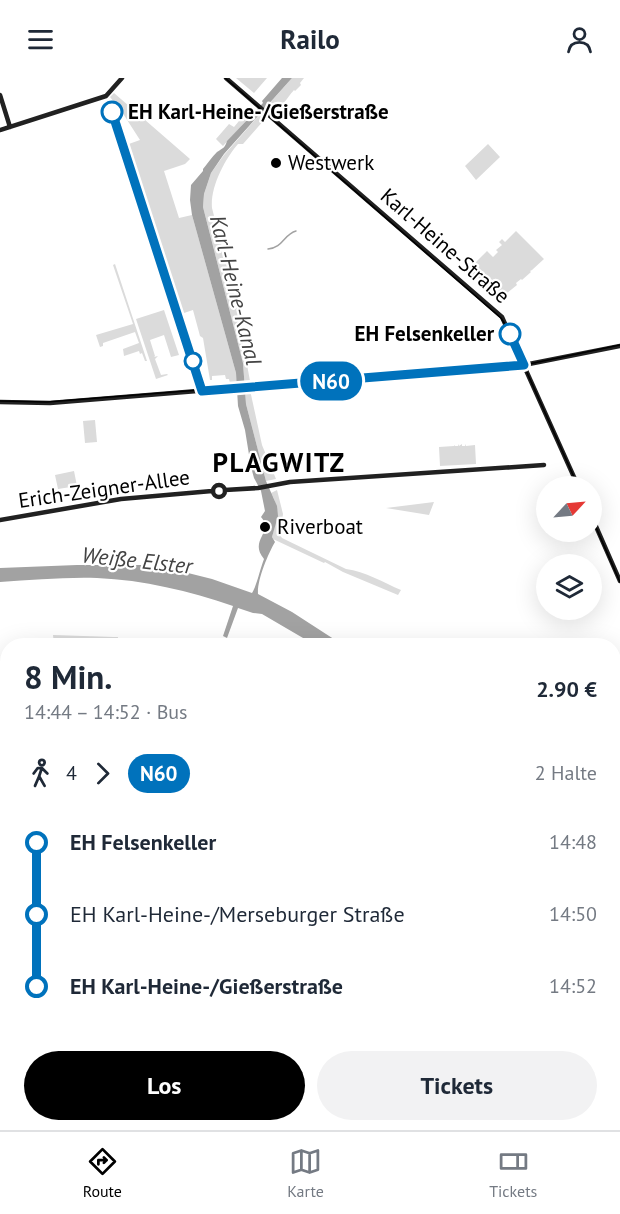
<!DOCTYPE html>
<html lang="de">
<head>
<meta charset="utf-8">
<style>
	body { margin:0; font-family:"PT Sans",sans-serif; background:#f2f2f3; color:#1f2937; height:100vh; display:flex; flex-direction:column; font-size:22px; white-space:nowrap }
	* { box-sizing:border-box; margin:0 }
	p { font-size:20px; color:#747a83 }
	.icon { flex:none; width:33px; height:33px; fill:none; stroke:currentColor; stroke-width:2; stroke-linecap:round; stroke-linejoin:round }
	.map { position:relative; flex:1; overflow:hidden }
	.drawer { position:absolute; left:0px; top:560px; width:621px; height:494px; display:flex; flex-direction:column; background:#fff; border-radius:24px 24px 0 0; box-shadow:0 6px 24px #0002 }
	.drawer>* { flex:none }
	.badge { padding:0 12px; border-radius:20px; font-size:21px; line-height:39px }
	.needle { width:39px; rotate:64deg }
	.tools { position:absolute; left:536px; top:398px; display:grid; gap:12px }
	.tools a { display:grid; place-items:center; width:66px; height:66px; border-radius:50%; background:#fff; box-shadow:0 6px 24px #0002; font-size:30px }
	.map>.badge { position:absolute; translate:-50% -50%; box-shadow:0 0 0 3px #fff }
	.legs { display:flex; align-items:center; gap:9px; height:66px; padding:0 24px; font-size:20px }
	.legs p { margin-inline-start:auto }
	.headline { display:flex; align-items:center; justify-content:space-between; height:102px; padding:0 24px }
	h1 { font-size:33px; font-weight:700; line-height:45px }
	.primary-button { display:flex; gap:12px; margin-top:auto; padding:12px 24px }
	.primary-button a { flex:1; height:69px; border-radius:36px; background:#000; color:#fff; font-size:24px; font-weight:700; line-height:69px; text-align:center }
	.primary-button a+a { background:#f2f2f3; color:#1f2937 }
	ul { padding:0 24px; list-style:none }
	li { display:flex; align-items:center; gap:21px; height:72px; font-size:22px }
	li i { display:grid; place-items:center; width:9px; height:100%; margin:0 8px; background:currentColor }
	li i::after { content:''; width:15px; height:15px; margin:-8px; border:4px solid; border-radius:50%; background:#fff }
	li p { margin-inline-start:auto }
	li:first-child i { background:linear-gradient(#0000 50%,currentColor 0) }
	li:last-child i { background:linear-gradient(currentColor 50%,#0000 0) }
	header { display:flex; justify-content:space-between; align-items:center; height:78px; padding:0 24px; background:#fff; font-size:27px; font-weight:700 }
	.tab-bar { display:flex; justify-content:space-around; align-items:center; height:84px; border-top:2px solid #e0e1e3; background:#fff; font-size:16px; color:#747a83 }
	.tab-bar a { display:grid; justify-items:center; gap:3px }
	.tab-bar .on { color:#000 }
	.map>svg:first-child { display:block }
	.green { fill:#dbdbdb }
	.water { fill:#a2a2a2 }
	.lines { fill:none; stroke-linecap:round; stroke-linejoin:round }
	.stream { stroke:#a2a2a2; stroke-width:1.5 }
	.secondary { stroke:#212121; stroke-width:4.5 }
	.tram { stroke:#000; stroke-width:1.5 }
	.line-1-casing { stroke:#fff; stroke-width:14 }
	.line-1 { stroke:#0072bc; stroke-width:9 }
	.stop-1-dot { fill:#fff; stroke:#0072bc; stroke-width:3 }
	.poi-dot { fill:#000; stroke:#fff; stroke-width:2 }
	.labels { text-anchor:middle; stroke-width:4.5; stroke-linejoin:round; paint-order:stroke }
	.stop-label { font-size:21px; font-weight:bold; fill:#000; stroke:#fff; text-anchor:start }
	.poi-label { font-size:21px; fill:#000; stroke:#fff; text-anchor:start }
	.street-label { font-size:21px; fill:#000; stroke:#fff }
	.water-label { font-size:22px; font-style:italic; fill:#434343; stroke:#fff }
	.district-label { font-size:27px; font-weight:bold; letter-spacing:1.5px; fill:#000; stroke:#fff }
</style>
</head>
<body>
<header><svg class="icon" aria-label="menu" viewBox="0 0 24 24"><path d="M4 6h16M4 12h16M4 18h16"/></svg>Railo<svg class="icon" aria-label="person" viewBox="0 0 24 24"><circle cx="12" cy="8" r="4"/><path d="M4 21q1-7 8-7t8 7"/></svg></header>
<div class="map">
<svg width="620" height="1052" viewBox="0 0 620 1052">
	<rect width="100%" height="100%" fill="#fff"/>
	<path class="green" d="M236,0H267L254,15Z
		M292,0H304L300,5L301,7L295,13L294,12C286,21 281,33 268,32L264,37L265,41L243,66H238C225,81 210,109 212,130L239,236L238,238L250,303L248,304L250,312L262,367L276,401L266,403L246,326L243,285L203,129L204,116L211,95L224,77Z
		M114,15L190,81L185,86L164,93L179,140L192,137L236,295L237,304L230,305L229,301H226L225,297L212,298V302H210L203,260L200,258L193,232L181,236L126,67L140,62L122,34L110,19Z
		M249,31L256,32L223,68L216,61L229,46L234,49Z
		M488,66L500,79L476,102L465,88Z
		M516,153L544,181L532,192L530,193L531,194L522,202L521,201L516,205L517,207L506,216L499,213L492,205L486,212L481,207L479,203L481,200L479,201L477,198L473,200L468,196L469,195L467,193L487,173L493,179L498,174L496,172L502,167L499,164L502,161L505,164Z
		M115,186L147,283H145L142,275L140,276L139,273L124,278L123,271L139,265L135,254L103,265V268L100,269L96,257L133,246L113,187Z
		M164,232L179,277L171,279L164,257L150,262L155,278L154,279L158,278L155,281L161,297L167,296L168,297L156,301L136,241Z
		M95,342L97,364L85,365L83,343Z
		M459,366V368L462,366V368H465V366L466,368L475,367L476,386L440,388L439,369L454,368L455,367V368H458Z
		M74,393L77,408L58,411L55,397Z
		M277,412L283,436L280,457L282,460L346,491C365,493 384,505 401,512L398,517L343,494L325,484L324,485L273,461L272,459C276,444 280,429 271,415Z
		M434,424L429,437L386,430Z
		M53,557L114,559H118L117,567H54Z
		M620,682V724H614V683Z
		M614,735H620V926L614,932Z
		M620,989V1052H553L560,1046H614V995Z
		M7,1017L8,1046H475L468,1052H0V1040Z"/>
	<path class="water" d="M282,0H292L224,76L211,95L204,116L203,129L243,285L246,326L266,403L277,428L278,438L272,459L275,464C268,476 257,502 258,516L292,534L343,567H315L262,536L253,535L238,530L227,560L223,558L233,528C189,513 144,502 97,500C65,499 32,502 0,504V490L77,487H141L188,495L212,501L252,515C257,507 260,491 264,481C248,462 275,454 261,439L265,433L261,413L254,400L251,389L245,352L238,328L236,295L192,137L190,122L191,107L203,93V91C207,86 212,79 217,74C223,70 225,70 227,63L263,25L262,23Z
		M620,926V968L614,974V932Z
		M493,1046H537L530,1052H486Z"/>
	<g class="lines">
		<path class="stream" d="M268,171C283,170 284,156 296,153"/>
		<path class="secondary" d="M226,0L502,239L578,408
			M0,17L10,49
			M0,52L106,18L122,0
			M0,324L50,325L529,286L620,268
			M213 413a6 6 0 1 1 12 0a6 6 0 1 1-12 0Z
			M225,412L258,410L290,404L544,387
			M591,437L620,503
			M0,442L121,421L212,413
			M0,716L8,715
			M614,727H620"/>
		<path class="tram" d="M225,0L501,240L506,248L578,408
			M0,323L47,324L529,286L620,267
			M591,438L620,504
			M0,716L8,715
			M614,732H620"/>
	</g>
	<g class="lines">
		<defs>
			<path id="line-1" d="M112,34L202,313L524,287L510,256"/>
		</defs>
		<use href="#line-1" class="line-1-casing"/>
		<use href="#line-1" class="line-1"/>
	</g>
	<g class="stop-1-dot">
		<circle cx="112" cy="34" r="10"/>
		<circle cx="510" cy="256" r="10"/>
		<circle cx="193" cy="283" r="8"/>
	</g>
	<g class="poi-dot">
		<circle cx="276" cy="85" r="6"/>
		<circle cx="265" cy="449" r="6"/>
	</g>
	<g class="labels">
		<g class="stop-label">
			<text x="128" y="41">EH Karl-Heine-/Gießerstraße</text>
			<text x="494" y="263" text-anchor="end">EH Felsenkeller</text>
		</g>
		<g class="poi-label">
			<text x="288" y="92">Westwerk</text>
			<text x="277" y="456">Riverboat</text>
		</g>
		<g class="street-label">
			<text transform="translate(445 168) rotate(41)" y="7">Karl-Heine-Straße</text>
			<text transform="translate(104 411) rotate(-8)" y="7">Erich-Zeigner-Allee</text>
		</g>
		<g class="water-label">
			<text transform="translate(236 212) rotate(76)" y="8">Karl-Heine-Kanal</text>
			<text transform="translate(137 482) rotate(6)" y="8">Weiße Elster</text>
		</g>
		<g class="district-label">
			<text x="279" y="394">PLAGWITZ</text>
		</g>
	</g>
</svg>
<div class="tools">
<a><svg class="needle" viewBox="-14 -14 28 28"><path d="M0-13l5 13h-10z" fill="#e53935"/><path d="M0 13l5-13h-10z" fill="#747a83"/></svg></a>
<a><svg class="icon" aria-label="layers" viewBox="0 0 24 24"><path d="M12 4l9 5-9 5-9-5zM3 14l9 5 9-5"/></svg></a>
</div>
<b class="badge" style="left:331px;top:303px;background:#0072bc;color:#fff">N60</b>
<section class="drawer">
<div class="headline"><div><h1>8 Min.</h1><p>14:44 – 14:52 · Bus</p></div><b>2.90 €</b></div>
<div class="legs"><svg class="icon" aria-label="walk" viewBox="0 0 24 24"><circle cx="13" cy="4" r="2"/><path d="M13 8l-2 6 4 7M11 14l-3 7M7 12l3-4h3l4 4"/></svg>4<svg class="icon" aria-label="forward" viewBox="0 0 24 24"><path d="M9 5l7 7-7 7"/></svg><b class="badge" style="background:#0072bc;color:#fff">N60</b><p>2 Halte</p></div>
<ul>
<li><i style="color:#0072bc"></i><b>EH Felsenkeller</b><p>14:48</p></li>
<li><i style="color:#0072bc"></i><span>EH Karl-Heine-/Merseburger Straße</span><p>14:50</p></li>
<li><i style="color:#0072bc"></i><b>EH Karl-Heine-/Gießerstraße</b><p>14:52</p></li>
</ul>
<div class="primary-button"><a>Los</a><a>Tickets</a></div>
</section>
</div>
<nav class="tab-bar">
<a class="on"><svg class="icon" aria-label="directions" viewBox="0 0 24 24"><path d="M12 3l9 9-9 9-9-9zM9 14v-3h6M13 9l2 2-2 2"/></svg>Route</a>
<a><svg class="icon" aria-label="map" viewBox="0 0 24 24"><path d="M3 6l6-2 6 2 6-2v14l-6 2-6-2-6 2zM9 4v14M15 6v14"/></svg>Karte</a>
<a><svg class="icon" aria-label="tickets" viewBox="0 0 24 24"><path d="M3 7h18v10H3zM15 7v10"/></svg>Tickets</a>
</nav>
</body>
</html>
